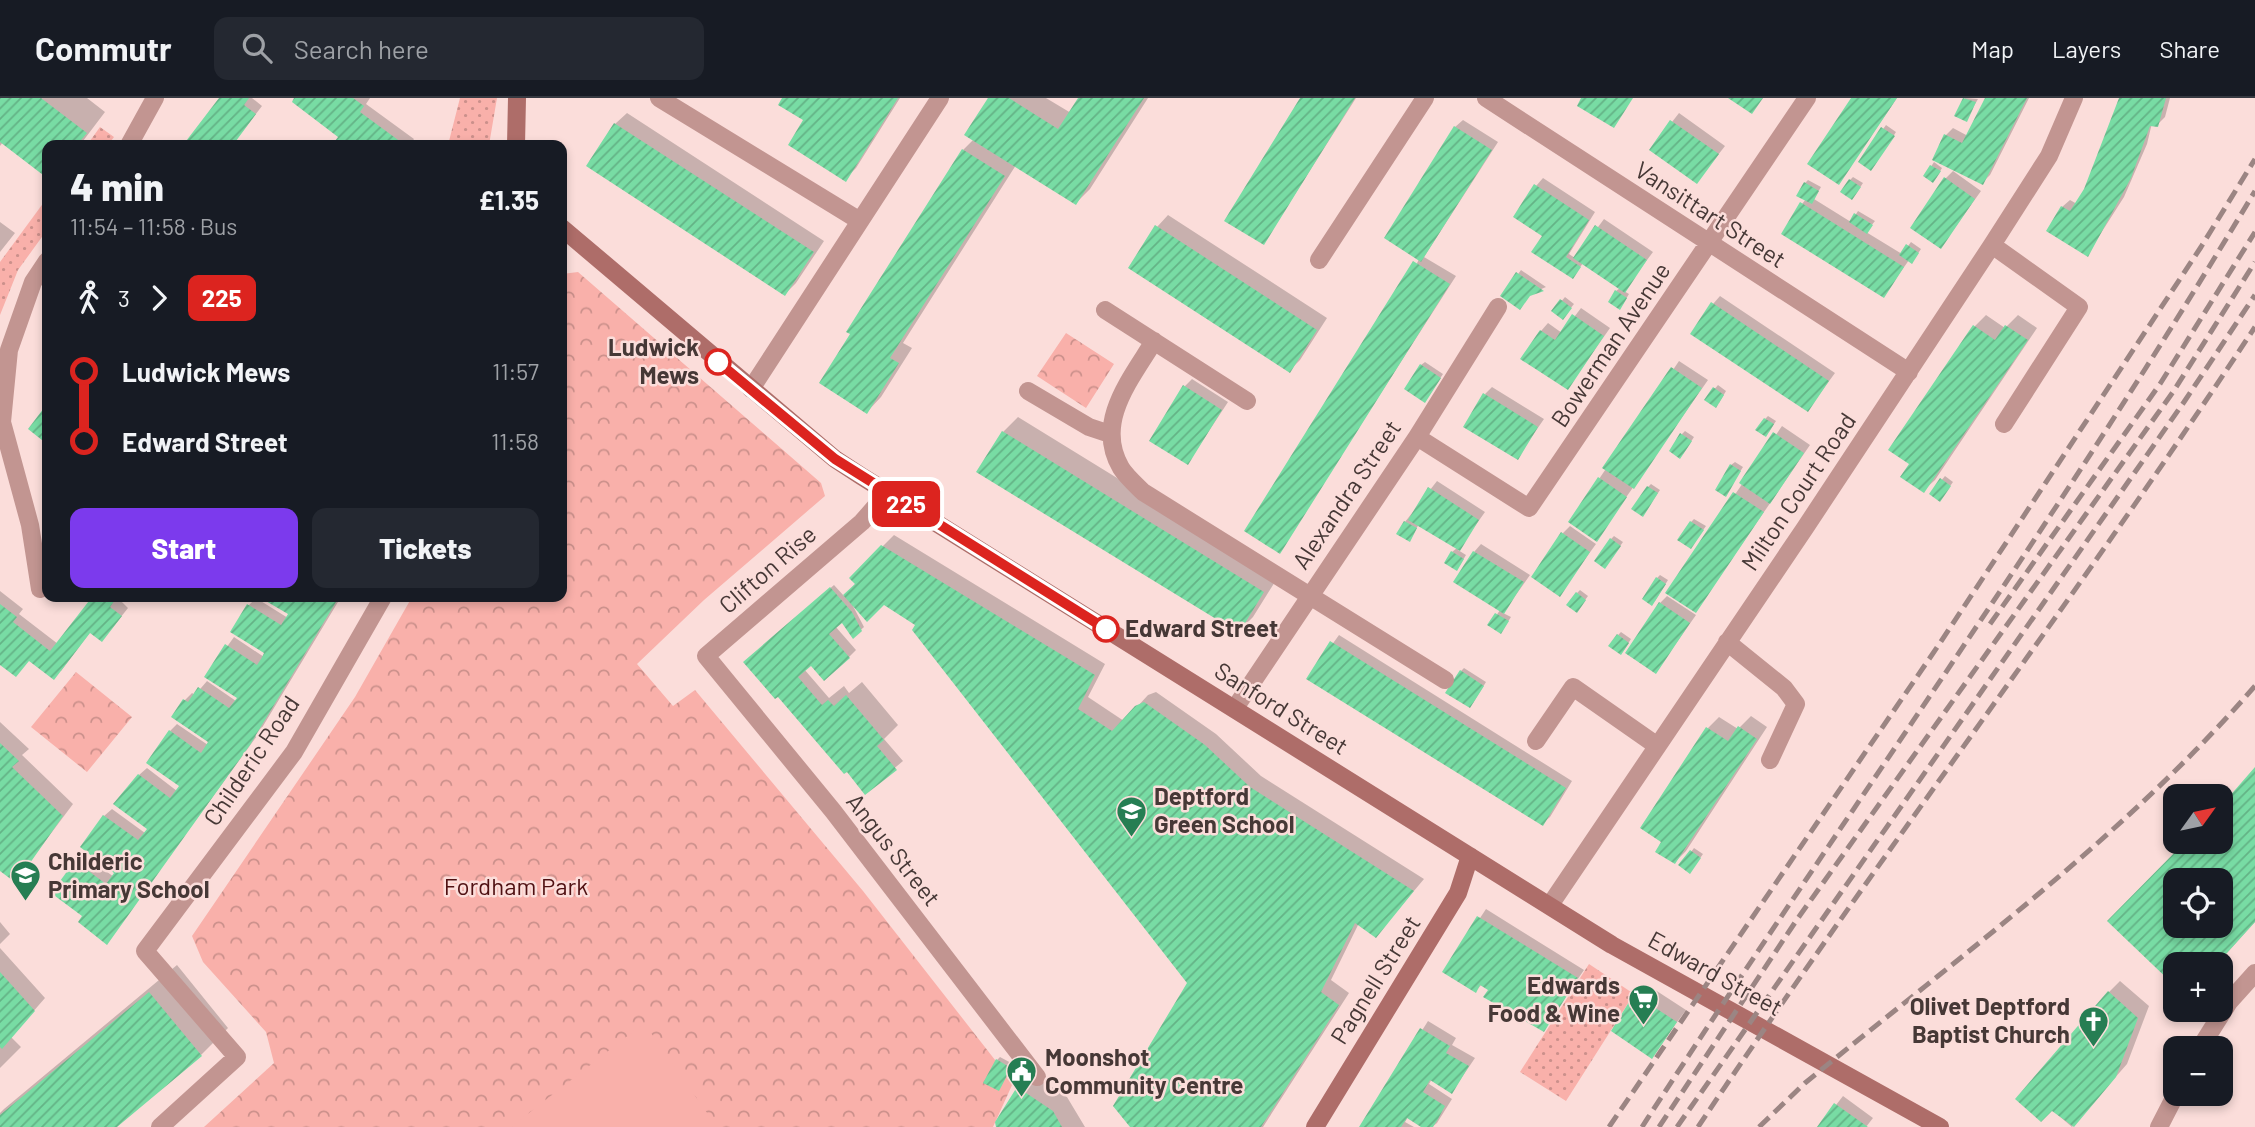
<!DOCTYPE html>
<html lang="en">
<head>
<meta charset="utf-8">
<style>
	body { margin:0; font-family:Barlow,sans-serif; background:#242831; color:#f1f3f6; height:100vh; display:flex; flex-direction:column; font-size:26px; white-space:nowrap }
	* { box-sizing:border-box; margin:0 }
	p { font-size:23px; color:#9ea1a6 }
	.icon { flex:none; width:38px; height:38px; fill:none; stroke:currentColor; stroke-width:2; stroke-linecap:round; stroke-linejoin:round }
	.map { position:relative; flex:1; overflow:hidden }
	.side { position:absolute; left:42px; top:42px; width:525px; height:462px; display:flex; flex-direction:column; background:#171b24; border-radius:14px; box-shadow:0 4px 10px #0003 }
	.side>* { flex:none }
	.badge { padding:0 14px; border-radius:10px; font-size:24px; line-height:46px }
	.needle { width:46px; rotate:57deg }
	.controls { position:absolute; left:2163px; top:686px; display:grid; gap:14px }
	.controls a { display:grid; place-items:center; width:70px; height:70px; border-radius:14px; background:#171b24; box-shadow:0 4px 10px #0003; font-size:35px }
	.map>.badge { position:absolute; translate:-50% -50%; box-shadow:0 0 0 4px #fff }
	.legs { display:flex; align-items:center; gap:10px; height:77px; padding:0 28px; font-size:23px }
	.legs p { margin-inline-start:auto }
	.overview { display:flex; align-items:center; justify-content:space-between; height:119px; padding:0 28px }
	h1 { font-size:38px; font-weight:800; line-height:52px }
	.action { display:flex; gap:14px; margin-top:auto; padding:14px 28px }
	.action a { flex:1; height:80px; border-radius:14px; background:#7c3aed; color:#fff; font-size:28px; font-weight:800; line-height:80px; text-align:center }
	.action a+a { background:#242831; color:#f1f3f6 }
	ul { padding:0 28px; list-style:none }
	li { display:flex; align-items:center; gap:24px; height:70px; font-size:26px }
	li i { display:grid; place-items:center; width:10px; height:100%; margin:0 9px; background:currentColor }
	li i::after { content:''; width:18px; height:18px; margin:-9px; border:5px solid; border-radius:50%; background:#171b24 }
	li p { margin-inline-start:auto }
	li:first-child i { background:linear-gradient(#0000 50%,currentColor 0) }
	li:last-child i { background:linear-gradient(currentColor 50%,#0000 0) }
	header { display:flex; align-items:center; gap:42px; box-sizing:border-box; height:98px; padding:0 35px; background:#171b24; border-bottom:2px solid #363941 }
	header strong { font-size:33px }
	nav { display:flex; gap:38px; margin-inline-start:auto; font-size:24px }
	.search { width:490px; height:63px; background:#242831; display:flex; align-items:center; gap:18px; box-sizing:border-box; padding:0 24px; border-radius:14px; color:#9ea1a6; font-size:26px }
	.map>svg:first-child { display:block }
	.grass { fill:url(#grass-dots) }
	.park { fill:url(#park-crowns) }
	.pitch { fill:#f9b0aa }
	.shadow { fill:#0003; fill-rule:evenodd }
	.building { fill:url(#building-hatch); fill-rule:evenodd }
	.lines { fill:none; stroke-linecap:round; stroke-linejoin:round }
	.street { stroke:#c29591; stroke-width:18 }
	.secondary { stroke:#ae6d69; stroke-width:18 }
	.rail { stroke:#9b8583; stroke-width:5; stroke-dasharray:14 7; stroke-linecap:butt }
	.line-1-casing { stroke:#fff; stroke-width:16 }
	.line-1 { stroke:#dc241f; stroke-width:10 }
	.stop-1-dot { fill:#fff; stroke:#dc241f; stroke-width:3.5 }
	.labels { text-anchor:middle; stroke-width:5; stroke-linejoin:round; paint-order:stroke }
	.street-label { font-size:24px; fill:#463836; stroke:#fbddda }
	.stop-label { font-size:24px; font-weight:bold; fill:#463836; stroke:#fbddda; text-anchor:end }
	.poi-label { font-size:24px; font-weight:bold; fill:#463836; stroke:#fbddda; text-anchor:start }
	.park-label { font-size:24px; fill:#4f1012; stroke:#fbddda }
</style>
</head>
<body>
<header>
<strong>Commutr</strong>
<div class="search"><svg class="icon" aria-label="search" viewBox="0 0 24 24"><circle cx="10" cy="10" r="6"/><path d="M15 15l6 6"/></svg>Search here</div>
<nav><a>Map</a><a>Layers</a><a>Share</a></nav>
</header>
<div class="map">
<svg width="2255" height="1029" viewBox="0 0 2255 1029">
	<defs>
		<pattern id="grass-dots" width="8" height="8" patternUnits="userSpaceOnUse" patternTransform="scale(1.75)"><rect width="8" height="8" fill="#f9b0aa"/><path d="M2 2h.1M6 6h.1" fill="none" stroke="#cb908b" stroke-width="1.8" stroke-linecap="round"/></pattern>
		<pattern id="park-crowns" width="20" height="18" patternUnits="userSpaceOnUse" patternTransform="scale(1.75)"><rect width="20" height="18" fill="#f9b0aa"/><path d="M2 6a3 3 0 1 1 6 0M12 15a3 3 0 1 1 6 0" fill="none" stroke="#cb908b"/></pattern>
		<pattern id="building-hatch" width="6" height="6" patternUnits="userSpaceOnUse" patternTransform="scale(1.75)"><rect width="6" height="6" fill="#78dca4"/><path d="M-1 1l2-2M0 6l6-6M5 7l2-2" fill="none" stroke="#64b386"/></pattern>
	</defs>
	<rect width="100%" height="100%" fill="#fbddda"/>
	<path class="grass" d="M460,0H497L489,47H448Z
		M100,29L114,39L108,47H87Z
		M47,100V132L18,172L0,217V164Z
		M1589,866L1634,896L1566,1003L1520,974Z"/>
	<path class="park" d="M578,174L821,385L825,398L704,502L637,566L673,608L695,592L863,793L1013,985L993,1029H204L274,965L266,934L203,864L192,838L355,599L412,499H562V176Z
		M1066,235L1114,266L1086,310L1037,278Z
		M76,574L132,619L87,674L31,629Z"/>
	<path class="pitch" d="M644,925L717,1029H511Z"/>
	<path class="shadow" d="M0,0H87L105,14L80,47H47V78L3,44L0,48Z
		M221,0H252L262,8L232,47H185Z
		M297,0H370L366,6L414,41L410,47H337L341,39Z
		M784,0H900L856,70L845,81L805,22Z
		M990,0H1046L1071,15L1080,0H1148L1090,91L1076,105L1016,67L903,245L912,250L881,299L867,314L963,52L974,41Z
		M1302,0H1356L1264,145Z
		M1853,0H1897L1839,85Z
		M1965,0L1978,1L1966,22L1956,17Z
		M1987,0H2029L1990,77L1982,85L1946,37L1953,30L1968,38Z
		M2121,0H2170L2165,19L2157,27L2152,25L2147,46L2124,99L2087,157L2062,109L2070,102L2077,106L2087,89Z
		M627,15L824,143L796,185L785,196L588,68L615,26Z
		M1679,15L1725,48L1697,84L1651,51Z
		M1463,22L1498,44L1424,159L1456,178L1279,454L1419,161L1455,29Z
		M1886,27L1896,34L1874,68L1860,63Z
		M1934,64L1942,70L1936,80L1925,78Z
		M1953,73L1981,93L1941,149L1946,80Z
		M1853,79L1863,85L1855,97L1850,82Z
		M1543,80L1595,114L1569,156L1575,160L1604,121L1653,154L1624,193L1629,196L1623,206L1616,193L1620,190L1583,165L1576,175L1544,137L1536,88Z
		M1808,82L1821,89L1814,101L1851,124L1858,113L1875,123L1866,134L1902,156L1911,144L1921,151L1915,160L1909,162L1884,198L1802,106L1806,101L1805,85Z
		M1168,117L1327,220L1300,262L1289,273L1157,129Z
		M0,124L15,135L0,154Z
		M1521,172L1546,189L1530,196L1502,198Z
		M1720,198L1835,275L1808,312L1713,206Z
		M1565,199L1574,206L1566,216L1554,212Z
		M1581,210L1610,230L1568,290L1541,233L1548,225L1562,235Z
		M1986,217L2005,230L2018,217L2037,230L1935,382L1923,393L1912,366L1891,352L1975,228Z
		M1679,263L1708,282L1597,441L1599,381Z
		M1425,264L1443,276L1428,299L1421,267Z
		M1192,281L1228,304L1188,365L1185,288Z
		M1718,287L1726,293L1719,305L1706,301Z
		M1492,289L1544,321L1517,360L1485,296Z
		M1768,318L1776,323L1769,334L1765,321Z
		M1018,319L1278,479L1253,519L1239,533L1003,334Z
		M1782,328L1810,347L1696,513L1668,494Z
		M1685,333L1694,339L1683,356L1682,336Z
		M1735,364L1743,369L1726,396L1731,367Z
		M1945,378L1953,384L1943,398L1931,395Z
		M1437,383L1485,414L1458,452L1466,457L1460,467L1452,454L1457,450L1419,426L1412,438L1405,424Z
		M1651,386L1660,392L1646,413L1648,389Z
		M1694,421L1706,428L1694,445L1691,424Z
		M1570,428L1596,446L1560,496L1563,435Z
		M894,437L1105,566L1088,599L1124,623L1148,597L1156,594L1216,636L1261,678L1424,781L1376,838L1359,825L1331,882L1349,895L1263,1029H1132L1189,885L918,527L884,505L853,508L864,529L853,539L842,522L835,528L856,552L849,559L811,566L804,571L829,600L844,588L849,595L862,584L898,627L884,641L903,663L866,694L752,557L834,487L844,498L856,485L851,480Z
		M1614,438L1623,444L1608,465L1611,441Z
		M1481,446L1530,477L1503,515L1511,519L1504,530L1490,527L1500,512L1474,454Z
		M1660,477L1668,482L1655,503L1657,480Z
		M1580,492L1588,498L1580,509L1577,495Z
		M0,493L23,511L19,516L58,546L94,499H117L128,510L109,534L91,533L61,573L29,561L0,565Z
		M1667,498L1696,517L1656,574L1660,505Z
		M262,499H341L257,638L107,844L85,818L54,795L84,757L114,779L117,774L104,718L112,711L145,735L149,731L139,677L147,670L177,693L181,688L170,633L177,626L208,647L210,644L185,602L192,595L195,597L207,583L236,603L239,599L206,578L234,539L264,559L267,555L249,507L256,500L288,520L290,516Z
		M1621,534L1631,541L1624,552L1618,537Z
		M1339,537L1572,683L1550,719L1542,726L1308,580Z
		M1464,570L1486,584L1473,605L1461,573Z
		M1751,618L1767,629L1686,753L1675,764L1664,744L1643,730L1708,630L1719,619L1738,631Z
		M0,624L29,651L22,657L73,706L16,782L0,771Z
		M2255,672V824L2217,866H2175V886L2110,823L2188,744H2221V710ZM2175,782H2221V828H2175Z
		M1694,750L1703,756L1693,770L1681,767Z
		M1486,811L1584,872L1543,932L1490,891L1482,886L1476,893L1445,873Z
		M0,824L10,836L0,846Z
		M0,850L45,900L11,939L21,949L0,970Z
		M177,867L228,930L201,957L114,1029H0V1015L4,1011Z
		M2120,883L2149,908L2127,966L2072,1029L2051,1011L2109,894Z
		M1646,886L1686,912L1651,959L1635,897Z
		M1428,923L1456,940L1452,947L1475,960L1452,994L1432,981L1429,986L1452,1001L1437,1025L1432,1029H1424L1408,1019L1405,1024L1414,1029H1361Z
		M1000,959L1013,966L1001,988L997,962Z
		M1032,976L1067,999L1085,1029H998L1018,991Z
		M1843,998L1873,1020L1866,1029H1819Z"/>
	<path class="building" d="M0,0H41L87,35L77,47H47V80L0,44Z
		M219,0H249L244,7L256,16L233,47H183Z
		M294,0H353L364,8L360,14L405,47H332L338,39L292,4Z
		M782,0H898L846,84L788,47L803,22L778,7Z
		M988,0H1009L1058,31L1078,0H1144L1076,107L964,37Z
		M1300,0H1355L1264,147L1224,123Z
		M1581,0H1633L1614,30L1577,8Z
		M1728,0H1763L1752,16Z
		M1851,0H1897L1839,87L1807,66Z
		M1963,0L1976,4L1967,24L1954,18Z
		M1985,0H2027L1983,87L1932,62L1944,36L1962,45Z
		M2119,0H2166L2158,29L2150,28L2131,80L2088,159L2046,133L2061,108L2070,113L2084,91Z
		M1670,22L1719,56L1697,86L1649,52Z
		M614,25L814,154L785,198L586,68Z
		M1454,28L1492,52L1421,164L1384,140Z
		M1881,29L1895,38L1871,73L1858,64Z
		M962,51L1005,78L890,260L899,265L867,316L819,285L850,236L846,234Z
		M1930,67L1941,73L1933,85L1923,78Z
		M1944,79L1975,101L1941,151L1910,130Z
		M1849,81L1861,89L1852,102L1840,94Z
		M1804,84L1819,93L1812,106L1796,98Z
		M1534,86L1589,122L1566,159L1581,169L1573,181L1531,154L1542,138L1513,119Z
		M1800,104L1904,169L1884,200L1781,136Z
		M1854,115L1873,127L1867,136L1849,124Z
		M1155,127L1317,232L1290,275L1128,170Z
		M1595,127L1647,162L1625,195L1573,160Z
		M1906,146L1919,155L1912,166L1899,157Z
		M1413,163L1450,186L1280,456L1244,433Z
		M1516,174L1544,193L1530,198L1520,212L1500,198Z
		M1615,192L1627,200L1620,212L1608,204Z
		M1560,201L1572,210L1563,222L1551,213Z
		M1711,204L1829,283L1808,314L1690,236Z
		M1572,216L1604,238L1568,292L1520,261L1540,232L1555,242Z
		M1973,227L1995,242L2005,227L2028,242L1924,395L1900,379L1909,366L1888,352Z
		M1420,266L1441,280L1425,305L1404,291Z
		M1671,269L1702,290L1634,391L1602,370Z
		M1183,287L1222,312L1188,367L1149,343Z
		M1713,289L1724,297L1716,310L1704,302Z
		M1483,295L1538,329L1518,362L1463,329Z
		M47,306V346L28,331Z
		M1764,320L1774,326L1766,339L1755,332Z
		M1002,333L1264,494L1239,535L976,374Z
		M1773,334L1804,355L1770,406L1739,385Z
		M1680,335L1692,343L1680,361L1669,353Z
		M1730,366L1741,373L1726,399L1715,392Z
		M1598,379L1627,399L1597,444L1568,424Z
		M1940,380L1951,388L1940,404L1929,396Z
		M1647,388L1658,395L1643,419L1631,411Z
		M1428,389L1479,422L1460,453L1408,422Z
		M1733,394L1764,414L1696,515L1665,495Z
		M1404,423L1417,430L1410,444L1396,436Z
		M1690,423L1704,432L1691,451L1677,442Z
		M1561,434L1590,454L1560,499L1531,479Z
		M1610,440L1621,448L1605,471L1594,463Z
		M881,447L1095,577L1078,611L1112,633L1135,608L1144,604L1205,647L1250,689L1414,793L1376,840L1355,825L1321,894L1339,907L1261,1029H1130L1113,1008L1187,885L912,532L915,527L884,507L867,524L843,497L855,486L849,480Z
		M1451,453L1464,461L1457,473L1444,465Z
		M1473,453L1524,484L1504,516L1453,484Z
		M1656,479L1666,486L1652,508L1642,501Z
		M830,489L852,514L862,533L853,541L842,525L829,536L850,560L824,583L811,568L798,579L822,607L828,602L834,608L846,597L884,642L877,648L897,672L865,697L847,674L844,676L778,599L775,601L743,564Z
		M1576,494L1586,502L1577,515L1566,507Z
		M92,499H117L110,509L122,518L102,544L90,535L54,582L29,563L16,579L0,567V506L17,519L13,524L50,553Z
		M259,499H339L250,647L107,847L78,824L82,818L51,795L75,763L106,786L114,775L80,749L103,717L138,742L147,731L113,706L138,676L170,700L179,688L146,665L169,632L201,655L208,644L171,619L183,601L188,604L198,589L229,610L237,600L204,579L225,546L257,567L261,561L264,555L230,534L247,506L281,527L288,516Z
		M1659,504L1690,525L1656,576L1625,555Z
		M1495,515L1509,523L1501,536L1487,527Z
		M1617,536L1629,545L1621,557L1608,548Z
		M1330,543L1566,690L1543,728L1306,581Z
		M1460,572L1484,588L1470,610L1445,595Z
		M1738,628L1757,641L1675,766L1655,754L1661,744L1640,730L1706,629L1728,643Z
		M0,645L19,663L12,669L63,718L16,785L0,773Z
		M2255,669V824L2217,866H2175V888L2107,823L2185,744H2221V708ZM2175,782H2221V828H2175Z
		M1690,752L1701,760L1690,776L1678,767Z
		M1477,818L1578,880L1544,934L1483,899L1488,892L1480,887L1476,895L1442,874Z
		M0,874L35,913L2,951L0,949Z
		M2108,893L2138,920L2116,979L2074,1029L2052,1013L2041,1024L2015,1001Z
		M149,894L202,958L117,1029H0V1017Z
		M1634,896L1677,924L1652,961L1611,933Z
		M1420,930L1450,948L1446,955L1469,968L1452,996L1430,982L1423,994L1445,1008L1438,1021L1433,1029H1421L1407,1020L1401,1029H1359Z
		M996,961L1011,970L999,993L983,985Z
		M1017,989L1053,1013L1062,1029H996L995,1024Z
		M1834,1005L1868,1029H1817Z"/>
	<g class="lines">
		<path class="street" d="M659,0L860,123
			M1486,0L1909,274
			M129,47L155,0
			M1992,147L2079,209L2004,326
			M1319,162L1425,0
			M1105,212L1247,303
			M1154,243C1131,281 1094,324 1121,370C1126,378 1136,387 1143,394L1445,582
			M751,291L940,0
			M1028,293L1089,329L1110,336
			M1417,339L1529,410L1807,0
			M883,392L876,408L862,424L706,558L833,713L1037,979
			M40,491L30,427L2,324L9,252L33,184L47,163
			M1727,544L1784,590L1796,606L1770,662
			M1235,610L1417,339L1498,209
			M1536,643L1573,589L1656,647
			M1550,807L1805,430L1992,147L2049,58L2074,0
			M2200,950L2229,904L2255,875
			M160,1029L237,959L145,853L294,654L383,499
			M2159,1029L2176,996"/>
		<path class="secondary" d="M516,47L517,0
			M562,130L835,361L861,378L1612,847L1940,1029
			M1315,1029L1458,795L1470,758"/>
		<path class="rail" d="M1990,526L2160,286L2255,134
			M1609,1029L1938,548L2201,149L2255,61
			M1642,1029C1845,716 2064,413 2255,93
			M1659,1029L1798,820L2173,294L2255,164
			M1677,1029L2184,304L2255,197
			M1698,1029C1878,759 2076,501 2255,229
			M1759,1029L1805,985C1960,858 2124,739 2255,588"/>
	</g>
	<g class="lines">
		<defs>
			<path id="line-1" d="M718,264L835,361L1106,531"/>
		</defs>
		<use href="#line-1" class="line-1-casing"/>
		<use href="#line-1" class="line-1"/>
	</g>
	<defs>
		<symbol id="school-pin" viewBox="-11 -11 22 30"><path d="M0 17L-7.5 6A9.5 9.5 0 1 1 7.5 6Z" fill="#267e53" stroke="#fbddda"/><path d="M0-5L7-2L0 1L-7-2ZM-4 1L0 2.5L4 1V4Q0 6-4 4Z" fill="#fff"/></symbol>
		<symbol id="supermarket-pin" viewBox="-11 -11 22 30"><path d="M0 17L-7.5 6A9.5 9.5 0 1 1 7.5 6Z" fill="#267e53" stroke="#fbddda"/><path d="M-6-5.5h2.5l.6 2H6L4.5 2H-2.5L-4.4-4H-6ZM-1.5 3.2a1.3 1.3 0 1 0 .1 0ZM3 3.2a1.3 1.3 0 1 0 .1 0Z" fill="#fff"/></symbol>
		<symbol id="church-pin" viewBox="-11 -11 22 30"><path d="M0 17L-7.5 6A9.5 9.5 0 1 1 7.5 6Z" fill="#267e53" stroke="#fbddda"/><path d="M-1.2-6h2.4v3.5h3.3v2.4h-3.3V6h-2.4V-.1h-3.3v-2.4h3.3Z" fill="#fff"/></symbol>
		<symbol id="civic-pin" viewBox="-11 -11 22 30"><path d="M0 17L-7.5 6A9.5 9.5 0 1 1 7.5 6Z" fill="#267e53" stroke="#fbddda"/><path d="M-.6-6.5H3V-4.5H.6V-3L4-1V1h2V6H-6V1h2V-1L-.6-3ZM-1.2 2.5V6h2.4V2.5Z" fill="#fff"/></symbol>
	</defs>
	<g fill-rule="evenodd">
		<use href="#school-pin" x="1114" y="696" width="35" height="47"/>
		<use href="#school-pin" x="8" y="760" width="35" height="47"/>
		<use href="#supermarket-pin" x="1626" y="884" width="35" height="47"/>
		<use href="#church-pin" x="2076" y="906" width="35" height="47"/>
		<use href="#civic-pin" x="1004" y="956" width="35" height="47"/>
	</g>
	<g class="stop-1-dot">
		<circle cx="718" cy="264" r="12"/>
		<circle cx="1106" cy="531" r="12"/>
	</g>
	<g class="labels">
		<g class="street-label">
			<text transform="translate(1710 117) rotate(33)" y="8">Vansittart Street</text>
			<text transform="translate(1611 247) rotate(-56)" y="8">Bowerman Avenue</text>
			<text transform="translate(1799 394) rotate(-56)" y="8">Milton Court Road</text>
			<text transform="translate(1347 397) rotate(-56)" y="8">Alexandra Street</text>
			<text transform="translate(768 472) rotate(-41)" y="8">Clifton Rise</text>
			<text transform="translate(1281 611) rotate(32)" y="8">Sanford Street</text>
			<text transform="translate(252 663) rotate(-56)" y="8">Childeric Road</text>
			<text transform="translate(893 752) rotate(52)" y="8">Angus Street</text>
			<text transform="translate(1715 876) rotate(29)" y="8">Edward Street</text>
			<text transform="translate(1376 882) rotate(-58)" y="8">Pagnell Street</text>
		</g>
		<g class="stop-label">
			<text x="699" y="258">Ludwick<tspan x="699" dy="28">Mews</tspan></text>
			<text x="1125" y="539" text-anchor="start">Edward Street</text>
		</g>
		<g class="poi-label">
			<text x="1154" y="707">Deptford<tspan x="1154" dy="28">Green School</tspan></text>
			<text x="48" y="772">Childeric<tspan x="48" dy="28">Primary School</tspan></text>
			<text x="1620" y="896" text-anchor="end">Edwards<tspan x="1620" dy="28">Food &amp; Wine</tspan></text>
			<text x="2070" y="917" text-anchor="end">Olivet Deptford<tspan x="2070" dy="28">Baptist Church</tspan></text>
			<text x="1045" y="968">Moonshot<tspan x="1045" dy="28">Community Centre</tspan></text>
		</g>
		<g class="park-label">
			<text x="516" y="797">Fordham Park</text>
		</g>
	</g>
</svg>
<div class="controls">
<a><svg class="needle" viewBox="-14 -14 28 28"><path d="M0-13l5 13h-10z" fill="#e53935"/><path d="M0 13l5-13h-10z" fill="#9ea1a6"/></svg></a>
<a><svg class="icon" aria-label="locate" viewBox="0 0 24 24"><circle cx="12" cy="12" r="6"/><path d="M12 2v4M12 18v4M2 12h4M18 12h4"/></svg></a>
<a>+</a>
<a>−</a>
</div>
<b class="badge" style="left:906px;top:406px;background:#dc241f;color:#fff">225</b>
<section class="side">
<div class="overview"><div><h1>4 min</h1><p>11:54 – 11:58 · Bus</p></div><b>£1.35</b></div>
<div class="legs"><svg class="icon" aria-label="walk" viewBox="0 0 24 24"><circle cx="13" cy="4" r="2"/><path d="M13 8l-2 6 4 7M11 14l-3 7M7 12l3-4h3l4 4"/></svg>3<svg class="icon" aria-label="forward" viewBox="0 0 24 24"><path d="M9 5l7 7-7 7"/></svg><b class="badge" style="background:#dc241f;color:#fff">225</b></div>
<ul>
<li><i style="color:#dc241f"></i><b>Ludwick Mews</b><p>11:57</p></li>
<li><i style="color:#dc241f"></i><b>Edward Street</b><p>11:58</p></li>
</ul>
<div class="action"><a>Start</a><a>Tickets</a></div>
</section>
</div>
</body>
</html>
